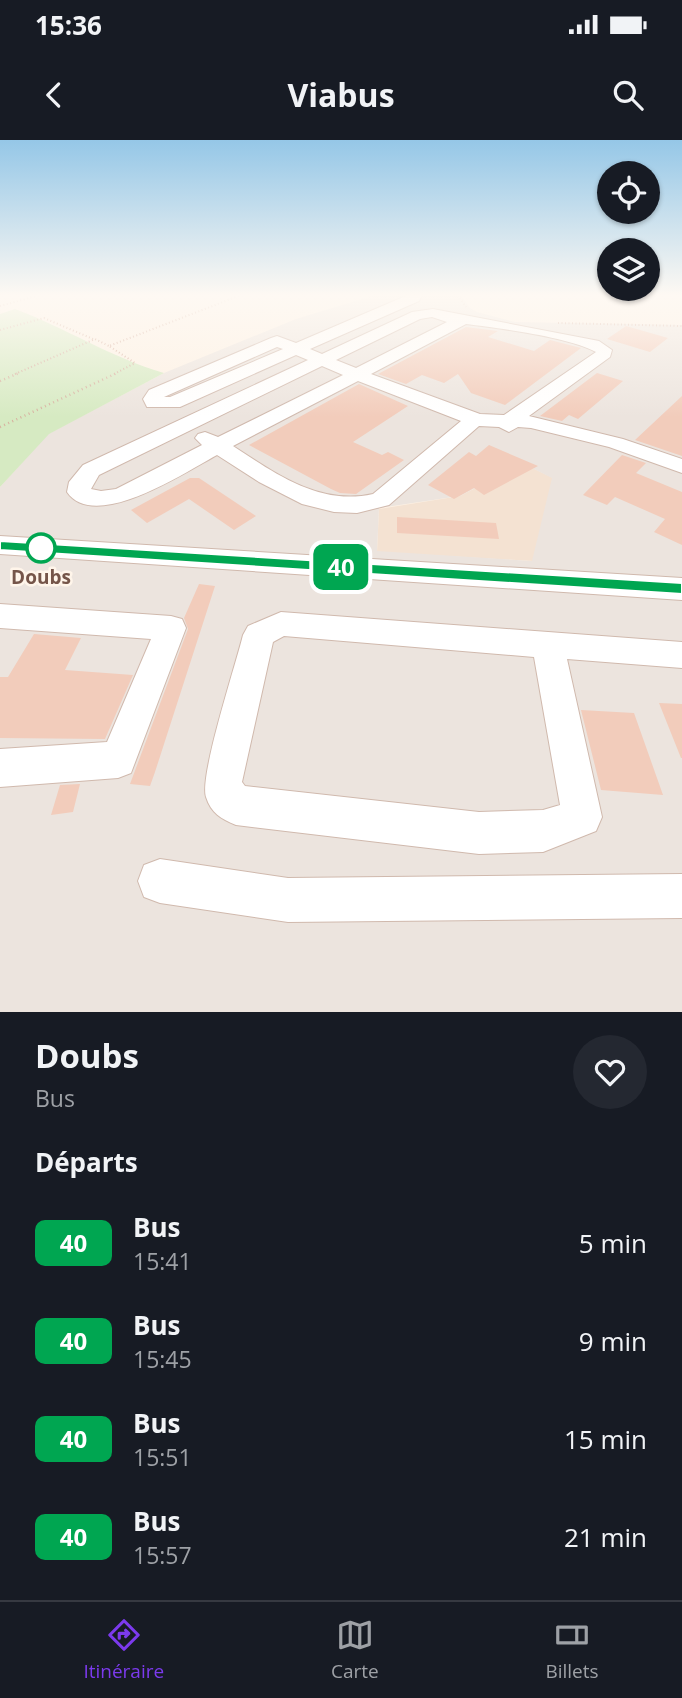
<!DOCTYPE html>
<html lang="fr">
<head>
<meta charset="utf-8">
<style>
	body { margin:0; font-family:"Open Sans",sans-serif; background:#242831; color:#f1f3f6; height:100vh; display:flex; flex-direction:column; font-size:26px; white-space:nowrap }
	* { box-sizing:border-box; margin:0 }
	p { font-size:23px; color:#9ea1a6 }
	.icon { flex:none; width:38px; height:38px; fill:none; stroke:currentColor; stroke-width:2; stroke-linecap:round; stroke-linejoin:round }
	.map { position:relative; height:872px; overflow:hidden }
	.sheet { display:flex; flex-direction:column; background:#171b24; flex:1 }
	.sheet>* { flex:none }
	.badge { padding:0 14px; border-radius:10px; font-size:24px; line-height:46px }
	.tools { position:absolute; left:597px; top:21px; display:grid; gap:14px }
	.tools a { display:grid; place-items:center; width:63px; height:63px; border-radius:50%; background:#171b24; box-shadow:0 2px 5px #0004; font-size:35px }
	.map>.badge { position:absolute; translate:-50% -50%; box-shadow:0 0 0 4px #fff }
	h2 { padding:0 35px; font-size:26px; line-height:63px }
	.round { display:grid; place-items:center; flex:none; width:74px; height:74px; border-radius:37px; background:#242831 }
	.headline { display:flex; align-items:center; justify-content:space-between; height:119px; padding:0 35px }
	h1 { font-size:33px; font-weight:700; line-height:52px }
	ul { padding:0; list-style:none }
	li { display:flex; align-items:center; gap:21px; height:98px; padding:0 35px }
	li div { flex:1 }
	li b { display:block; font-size:26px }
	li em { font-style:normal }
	li .badge { min-width:77px; font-weight:700; text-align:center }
	.status { display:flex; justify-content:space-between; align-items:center; height:49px; padding:0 35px; background:#171b24; direction:ltr }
	.status svg { height:19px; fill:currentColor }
	header { display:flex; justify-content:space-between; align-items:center; height:91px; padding:0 35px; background:#171b24; font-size:32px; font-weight:700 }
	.menu { display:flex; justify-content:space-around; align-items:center; height:98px; border-top:2px solid #363941; background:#171b24; font-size:19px; color:#9ea1a6 }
	.menu a { display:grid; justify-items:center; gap:4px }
	.menu .current { color:#7c3aed }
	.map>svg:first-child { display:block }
	.residential { fill:#f4e2d2 }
	.industrial { fill:#ece4de; fill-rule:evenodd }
	.green { fill:#d6eac2 }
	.building { fill:#f2ccbb }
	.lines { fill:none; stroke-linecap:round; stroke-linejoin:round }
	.minor-casing { stroke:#d0b9ad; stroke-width:2 }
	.path-far1 { stroke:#d7af9e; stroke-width:2; stroke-dasharray:1 2.5; stroke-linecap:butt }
	.path { stroke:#d7af9e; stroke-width:2.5; stroke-dasharray:1 3.5; stroke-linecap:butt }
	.minor { fill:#fff; fill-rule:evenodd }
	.line { fill:#00a651; stroke:#fff; stroke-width:2 }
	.stop-dot { fill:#fff; stroke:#00a651; stroke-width:3.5 }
	.labels { text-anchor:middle; stroke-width:5; stroke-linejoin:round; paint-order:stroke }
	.stop-label { font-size:19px; font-weight:bold; fill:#755549; stroke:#fff5ea }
</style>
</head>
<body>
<div class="status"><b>15:36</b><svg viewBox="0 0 49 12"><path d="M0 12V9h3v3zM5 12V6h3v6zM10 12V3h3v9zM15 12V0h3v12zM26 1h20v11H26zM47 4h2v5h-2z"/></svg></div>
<header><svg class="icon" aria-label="back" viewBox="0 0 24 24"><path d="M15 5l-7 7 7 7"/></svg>Viabus<svg class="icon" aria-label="search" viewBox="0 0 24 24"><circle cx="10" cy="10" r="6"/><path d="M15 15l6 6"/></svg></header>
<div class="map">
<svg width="682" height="872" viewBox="0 0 682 872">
	<rect width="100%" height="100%" fill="#fdf1e4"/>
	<path class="residential" d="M522,323L553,338L533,421L377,412L379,369L460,356Z"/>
	<path class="industrial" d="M375,155H461L470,168L477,172L515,182L682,185V872H0V347L48,294L164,233L296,179ZM522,323L552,338L532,421L377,411L379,368L460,356Z"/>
	<path class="green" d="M15,169C66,188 112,218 164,233L49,294L0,347V174Z"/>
	<path class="building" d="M626,186L668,198L650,212L607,199Z
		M466,187L498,191L488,197L534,211L550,200L581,208L505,265L471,253L458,234L444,243L422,235L406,244L378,234Z
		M597,233L623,241L578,279L569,275L562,281L540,276Z
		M359,244L408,266L353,302L382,315L388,312L404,320L356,354L340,353L331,349L249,305Z
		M682,256V316L635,300Z
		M489,305L538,326L484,355L474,348L454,359L428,345L469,312L476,316Z
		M622,315L646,323L636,333L682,352V405L654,392L665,379L615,357L607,365L583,355Z
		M190,338H199L256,376L234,390L189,359L147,383L131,370Z
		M397,377L496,383L499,399L397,393Z
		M199,444L215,446L155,632L150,646L130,644L188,489L184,478Z
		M34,494L81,498L65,530L133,535L105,599L0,598V537H8Z
		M659,563L682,564V618H681Z
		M581,570L634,573L663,655L601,650Z
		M80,644L73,672L51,675L60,645Z"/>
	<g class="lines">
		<defs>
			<path id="minor" d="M408,155H422L419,161L310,209L322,214L412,172L433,169L599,201L612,210L610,217L529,276L623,299L682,319V333L609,307L531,288L518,287L509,292L499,287L479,286L389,365L357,373L334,372L302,364L259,342L217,315C187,331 95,393 67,352L69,342L83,325L308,220L296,215L180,267H147L143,259L149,250L271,198L277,196L296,203ZM432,177L447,182L356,228L336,220L420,179ZM466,184C498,188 569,197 596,212L504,275L480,274L371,234ZM277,207L283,209L170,257H164ZM322,226L343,235L218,297L205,292L198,294L195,298L202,305L116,349L101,351L91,349L99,335ZM358,241L461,281L373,354C320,366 276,334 233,306Z
				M0,396L682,438V460L0,414Z
				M0,464L171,476L182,479L186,488L131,633L118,638L0,647V609L107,602L151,499L0,488Z
				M281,472L682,502V528L567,519L602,677L596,691L543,712L479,714L236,685C221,679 211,673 206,657C199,636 236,524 243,495L248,486ZM284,496L534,517L560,665L543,670L479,672L245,646L242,642L273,502Z
				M160,719L288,738L682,734V778L288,782L160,763L144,757L138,741L144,725Z"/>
		</defs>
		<use href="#minor" class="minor-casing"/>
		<path class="path-far1" d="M458,155L466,167
			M0,166L40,155
			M558,183L682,186
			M0,190L44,178L93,199
			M15,234L95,199L109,206
			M114,234L135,223L109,206L241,155"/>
		<path class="path" d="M0,241L19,233
			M0,287L117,233"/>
		<use href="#minor" class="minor"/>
	</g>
	<linearGradient id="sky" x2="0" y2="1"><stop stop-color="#95c7e7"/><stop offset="0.56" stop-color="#fef9f3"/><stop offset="1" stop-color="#fef9f3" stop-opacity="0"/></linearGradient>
	<rect width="682" height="277" fill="url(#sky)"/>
	<path class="line" d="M0,401L682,443V454L0,410Z"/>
	<circle class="stop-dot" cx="41" cy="408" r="14"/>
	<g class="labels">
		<g class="stop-label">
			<text x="41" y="444">Doubs</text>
		</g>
	</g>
</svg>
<div class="tools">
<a><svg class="icon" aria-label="locate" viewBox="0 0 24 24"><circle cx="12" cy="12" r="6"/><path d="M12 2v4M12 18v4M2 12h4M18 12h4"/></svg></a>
<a><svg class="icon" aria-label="layers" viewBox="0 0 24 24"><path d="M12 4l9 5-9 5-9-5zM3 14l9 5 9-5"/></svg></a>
</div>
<b class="badge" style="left:341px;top:427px;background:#00a651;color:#fff">40</b>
</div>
<section class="sheet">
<div class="headline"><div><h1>Doubs</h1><p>Bus</p></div><a class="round"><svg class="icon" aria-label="heart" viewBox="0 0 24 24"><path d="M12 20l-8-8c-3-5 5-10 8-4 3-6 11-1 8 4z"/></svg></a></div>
<h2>Départs</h2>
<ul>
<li><span class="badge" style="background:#00a651;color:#fff">40</span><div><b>Bus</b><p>15:41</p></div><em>5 min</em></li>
<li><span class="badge" style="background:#00a651;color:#fff">40</span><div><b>Bus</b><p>15:45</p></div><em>9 min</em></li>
<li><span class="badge" style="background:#00a651;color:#fff">40</span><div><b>Bus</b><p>15:51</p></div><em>15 min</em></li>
<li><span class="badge" style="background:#00a651;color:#fff">40</span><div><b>Bus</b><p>15:57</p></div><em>21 min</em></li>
</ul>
</section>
<nav class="menu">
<a class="current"><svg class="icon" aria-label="directions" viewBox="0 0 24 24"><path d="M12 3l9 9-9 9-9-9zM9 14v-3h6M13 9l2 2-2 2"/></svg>Itinéraire</a>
<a><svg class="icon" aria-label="map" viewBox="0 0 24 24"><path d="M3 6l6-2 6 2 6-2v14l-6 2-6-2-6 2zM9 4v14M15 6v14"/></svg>Carte</a>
<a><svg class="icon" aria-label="tickets" viewBox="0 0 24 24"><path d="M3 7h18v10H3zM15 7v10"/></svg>Billets</a>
</nav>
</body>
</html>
